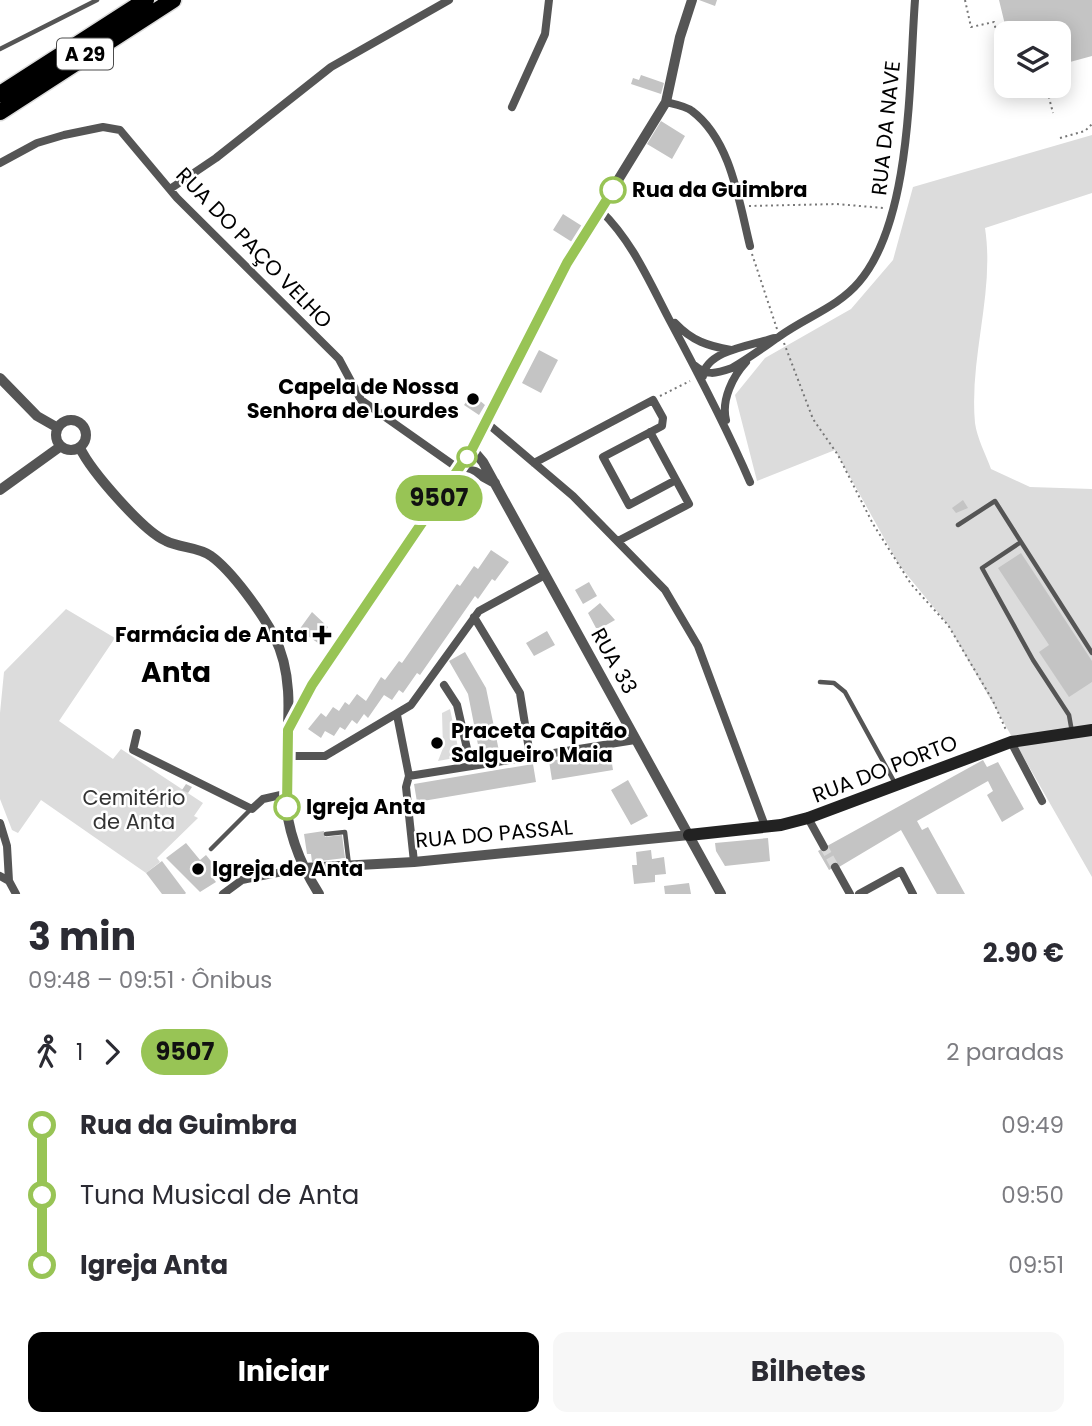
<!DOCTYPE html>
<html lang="pt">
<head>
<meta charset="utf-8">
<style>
	body { margin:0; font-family:Poppins,sans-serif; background:#f7f7f7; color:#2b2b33; height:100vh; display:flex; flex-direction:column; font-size:26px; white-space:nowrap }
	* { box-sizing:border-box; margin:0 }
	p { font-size:23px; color:#7c7c81 }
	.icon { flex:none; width:38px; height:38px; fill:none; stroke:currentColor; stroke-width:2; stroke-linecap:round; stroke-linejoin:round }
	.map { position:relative; height:894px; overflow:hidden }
	.sheet { display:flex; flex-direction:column; background:#fff; flex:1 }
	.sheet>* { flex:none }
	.badge { padding:0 14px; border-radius:23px; font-size:24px; line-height:46px }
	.tools { position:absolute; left:994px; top:21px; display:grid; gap:14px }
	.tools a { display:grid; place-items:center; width:77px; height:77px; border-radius:14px; background:#fff; box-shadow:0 4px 18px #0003; font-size:35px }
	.map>.badge { position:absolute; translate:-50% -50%; box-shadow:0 0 0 4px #fff }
	.legs { display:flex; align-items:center; gap:10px; height:77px; padding:0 28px; font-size:23px }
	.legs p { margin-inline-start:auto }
	.summary { display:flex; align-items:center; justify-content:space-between; height:119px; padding:0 28px }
	h1 { font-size:38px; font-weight:700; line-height:52px }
	.cta { display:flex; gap:14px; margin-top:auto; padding:14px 28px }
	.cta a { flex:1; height:80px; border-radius:14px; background:#000; color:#fff; font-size:28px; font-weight:700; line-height:80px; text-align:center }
	.cta a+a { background:#f7f7f7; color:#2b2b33 }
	ul { padding:0 28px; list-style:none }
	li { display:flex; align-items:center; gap:24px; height:70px; font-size:26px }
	li i { display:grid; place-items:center; width:10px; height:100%; margin:0 9px; background:currentColor }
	li i::after { content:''; width:18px; height:18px; margin:-9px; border:5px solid; border-radius:50%; background:#fff }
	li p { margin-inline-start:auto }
	li:first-child i { background:linear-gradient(#0000 50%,currentColor 0) }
	li:last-child i { background:linear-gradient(currentColor 50%,#0000 0) }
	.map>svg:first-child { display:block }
	.green { fill:#dcdcdc }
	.building { fill:#c4c4c4 }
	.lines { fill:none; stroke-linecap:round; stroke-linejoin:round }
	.minor-tunnel { stroke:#d9d9d9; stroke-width:8; stroke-dasharray:8 4; stroke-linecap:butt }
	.motorway-casing { stroke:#dbdbdb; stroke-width:19 }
	.path { stroke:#777; stroke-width:2; stroke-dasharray:2 3.5; stroke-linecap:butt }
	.service { stroke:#555; stroke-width:4.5 }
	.minor { stroke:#555; stroke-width:8 }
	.tertiary { stroke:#555; stroke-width:10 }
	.secondary { stroke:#222; stroke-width:12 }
	.motorway { stroke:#000; stroke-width:16 }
	.line-1-casing { stroke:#fff; stroke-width:16 }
	.line-1 { stroke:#98c455; stroke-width:10 }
	.stop-1-dot { fill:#fff; stroke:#98c455; stroke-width:3.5 }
	.poi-dot { fill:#000; stroke:#fff; stroke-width:2.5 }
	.labels { text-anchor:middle; stroke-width:5; stroke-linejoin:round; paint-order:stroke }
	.shield { fill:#fff; stroke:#4c4c4c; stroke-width:2 }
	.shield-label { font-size:19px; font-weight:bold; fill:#000 }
	.street-label { font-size:21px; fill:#000; stroke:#fff }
	.stop-label { font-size:21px; font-weight:bold; fill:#000; stroke:#fff; text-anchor:start }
	.poi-label { font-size:21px; font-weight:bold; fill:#000; stroke:#fff; text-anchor:end }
	.park-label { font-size:21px; fill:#333; stroke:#fff }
	.district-label { font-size:28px; font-weight:bold; fill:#000; stroke:#fff }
</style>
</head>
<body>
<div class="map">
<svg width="1092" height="894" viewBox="0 0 1092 894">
	<rect width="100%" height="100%" fill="#fff"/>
	<path class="green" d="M1092,135V193L985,228C995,292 969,357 975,423C977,438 986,455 991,469L1030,487L1092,489V877L948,625L899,565L835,450L757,481L735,395L765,358L851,309L893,260L913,187Z
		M66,609L115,638L59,721L113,759L121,749L203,803L194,816L198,818L157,858L160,862L146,873L41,800L18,833L12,830L0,799V713L4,672Z
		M450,709L460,757L438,761L443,748L442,713Z"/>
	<path class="building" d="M699,0H717L715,6Z
		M999,0H1092V56L1059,65V33H1007Z
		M641,75L664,83L661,94L631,84L633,78L639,80Z
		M661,121L685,136L672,159L647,144Z
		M563,214L582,226L572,242L553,230Z
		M539,350L558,360L541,393L522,383Z
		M472,394L485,405L479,415L464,405Z
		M963,500L968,508L956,513L952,508Z
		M491,550L509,562L495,581L492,579L478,599L475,596L420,675L417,673L403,693L399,690L392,700L384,695L368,718L364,714L357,724L352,720L345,730L340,727L334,736L325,731L321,738L308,729L321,713L326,717L333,707L339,711L345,702L349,705L357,694L366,701L381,677L385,680L399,661L402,663L457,584L460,586L474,566L478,569Z
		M1021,553L1092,661V682L1069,697L1039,652L1049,645L998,568Z
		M589,582L597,596L583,604L575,590Z
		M600,603L615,620L601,628H596L588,613Z
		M312,612L328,627L318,643L299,630Z
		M547,631L555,645L534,656L526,643Z
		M465,652L486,688L499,751L480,755L468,694L449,661Z
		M610,751L613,770L552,780L549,761Z
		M983,760L987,767L998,762L1024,809L1002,822L987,795L993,791L988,781L917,821L922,830L928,827L965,894H937L901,830L839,867L838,865L829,870L818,851Z
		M533,764L536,782L417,802L414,784Z
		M628,780L648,816L631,825L611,790Z
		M186,784L192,787L188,793L182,790Z
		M324,831L325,837L342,835L345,858L312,862L311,854H307L304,834Z
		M768,838L770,861L725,866L716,851L715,843Z
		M186,843L200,860L206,855L219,871L212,877L216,882L200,892L166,858Z
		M651,850L652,859L664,857L666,874L655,875V882L634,884L632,865H637L636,852Z
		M162,861L186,893L185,894H162L146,873Z
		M689,883L691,894H665L664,886Z"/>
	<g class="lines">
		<path class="minor-tunnel" d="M824,847L835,867"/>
		<defs>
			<path id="motorway" d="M0,94L146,0
				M0,112L173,0"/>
		</defs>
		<use href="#motorway" class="motorway-casing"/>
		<path class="path" d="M965,0L971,27L994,22L1006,71
			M1046,86L1053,113
			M1060,138L1085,131L1092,124
			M749,206L837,204L883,208
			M752,254L777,329
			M784,343L813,419L838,455L873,524L911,584L948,625L993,701L1006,730
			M660,396L690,381"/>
		<path class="service" d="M0,49L97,0
			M958,525L995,501L1021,542
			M820,682L834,683L845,692L896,785
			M1072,732L1069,715L1033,660L982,568L1021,542L1092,653
			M326,834L345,832L349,865
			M211,849L251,809"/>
		<path class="minor" d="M666,102C674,104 686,106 692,111C731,140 739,202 750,246
			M512,107L545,34L549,0
			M0,163L37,143L64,135L103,127L120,130L177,198L339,359L361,400L459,469
			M170,189L216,158L331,67L449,0
			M601,211C632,241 649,281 669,319C698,373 726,426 750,482
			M675,323C692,341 708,346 731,350
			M694,365C707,376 715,374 732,368C749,358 764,347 780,336C806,317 838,307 859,282C912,220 909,80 915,0
			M703,376C706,350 754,345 774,338
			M726,420C721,400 733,376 746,362
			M487,423L573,496L665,590L698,646L765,826
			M650,432L676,480
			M534,463L653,400L663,418L662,426L603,457L629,505L676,480L689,504L618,541
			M474,617L520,693L530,756
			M444,685L457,705L471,766
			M397,715L409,776L406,787L414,862
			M137,733L133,750L252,809L263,799L285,794
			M1011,742L1042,801
			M287,756H325L411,705L479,611L545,575
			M409,776L635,740
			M808,818L824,847
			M0,823L7,846L9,881
			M835,867L850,894
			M0,876L9,881L16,894
			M223,894L242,880L303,868
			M859,894L901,871L913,894"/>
		<path class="tertiary" d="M0,378L37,416L58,428
			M56 435a15 15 0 1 1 30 0a15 15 0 1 1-30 0Z
			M80,448C91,471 143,531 166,541C180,548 199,547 211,556C232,571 262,613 274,636C299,684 284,743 285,794C287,831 300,864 319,894
			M472,449L483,462L721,894
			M459,469L475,472L495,483
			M0,490L61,446
			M288,730L312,685L472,449L567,263L666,102L680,37L692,0
			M303,868L414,862L689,835"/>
		<path class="secondary" d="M689,835L781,825L808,818L1011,742L1092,730"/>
		<use href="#motorway" class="motorway"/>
	</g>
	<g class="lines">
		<defs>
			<path id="line-1" d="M287,807L288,730L312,685L472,449L567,263L613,190"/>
		</defs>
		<use href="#line-1" class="line-1-casing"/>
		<use href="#line-1" class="line-1"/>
	</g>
	<g class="stop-1-dot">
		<circle cx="613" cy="190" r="12"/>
		<circle cx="467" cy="457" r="9"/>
		<circle cx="287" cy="807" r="12"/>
	</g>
	<g class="poi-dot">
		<circle cx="473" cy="399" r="7"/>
		<path d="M318.5 624.5h7v7h7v7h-7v7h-7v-7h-7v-7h7z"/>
		<circle cx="437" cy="743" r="7"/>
		<circle cx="198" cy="869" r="7"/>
	</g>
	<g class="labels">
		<rect class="shield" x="57" y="38.5" width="56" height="31" rx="5"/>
		<g class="shield-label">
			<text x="85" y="61">A 29</text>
		</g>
		<g class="street-label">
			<text transform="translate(886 128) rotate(-84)" y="7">RUA DA NAVE</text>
			<text transform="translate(254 248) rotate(46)" y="7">RUA DO PAÇO VELHO</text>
			<text transform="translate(614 661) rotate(61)" y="7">RUA 33</text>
			<text transform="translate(885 769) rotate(-21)" y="7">RUA DO PORTO</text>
			<text transform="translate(494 834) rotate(-5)" y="7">RUA DO PASSAL</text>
		</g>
		<g class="stop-label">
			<text x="632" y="197">Rua da Guimbra</text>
			<text x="306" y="814">Igreja Anta</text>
		</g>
		<g class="poi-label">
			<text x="459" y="394">Capela de Nossa<tspan x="459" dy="24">Senhora de Lourdes</tspan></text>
			<text x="308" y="642">Farmácia de Anta</text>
			<text x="451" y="738" text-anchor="start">Praceta Capitão<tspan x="451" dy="24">Salgueiro Maia</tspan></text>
			<text x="212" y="876" text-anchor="start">Igreja de Anta</text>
		</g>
		<g class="park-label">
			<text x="134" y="805">Cemitério<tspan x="134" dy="24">de Anta</tspan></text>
		</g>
		<g class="district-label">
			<text x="176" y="682">Anta</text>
		</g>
	</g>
</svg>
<div class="tools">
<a><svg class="icon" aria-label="layers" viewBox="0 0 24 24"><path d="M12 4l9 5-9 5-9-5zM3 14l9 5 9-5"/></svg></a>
</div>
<b class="badge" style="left:439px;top:498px;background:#98c455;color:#111">9507</b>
</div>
<section class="sheet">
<div class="summary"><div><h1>3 min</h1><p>09:48 – 09:51 · Ônibus</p></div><b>2.90 €</b></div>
<div class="legs"><svg class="icon" aria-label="walk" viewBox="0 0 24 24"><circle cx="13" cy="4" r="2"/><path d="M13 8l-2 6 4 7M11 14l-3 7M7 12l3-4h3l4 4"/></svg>1<svg class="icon" aria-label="forward" viewBox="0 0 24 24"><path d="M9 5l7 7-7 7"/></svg><b class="badge" style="background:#98c455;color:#111">9507</b><p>2 paradas</p></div>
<ul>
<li><i style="color:#98c455"></i><b>Rua da Guimbra</b><p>09:49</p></li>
<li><i style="color:#98c455"></i><span>Tuna Musical de Anta</span><p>09:50</p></li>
<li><i style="color:#98c455"></i><b>Igreja Anta</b><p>09:51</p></li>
</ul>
<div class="cta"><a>Iniciar</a><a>Bilhetes</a></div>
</section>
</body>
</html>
